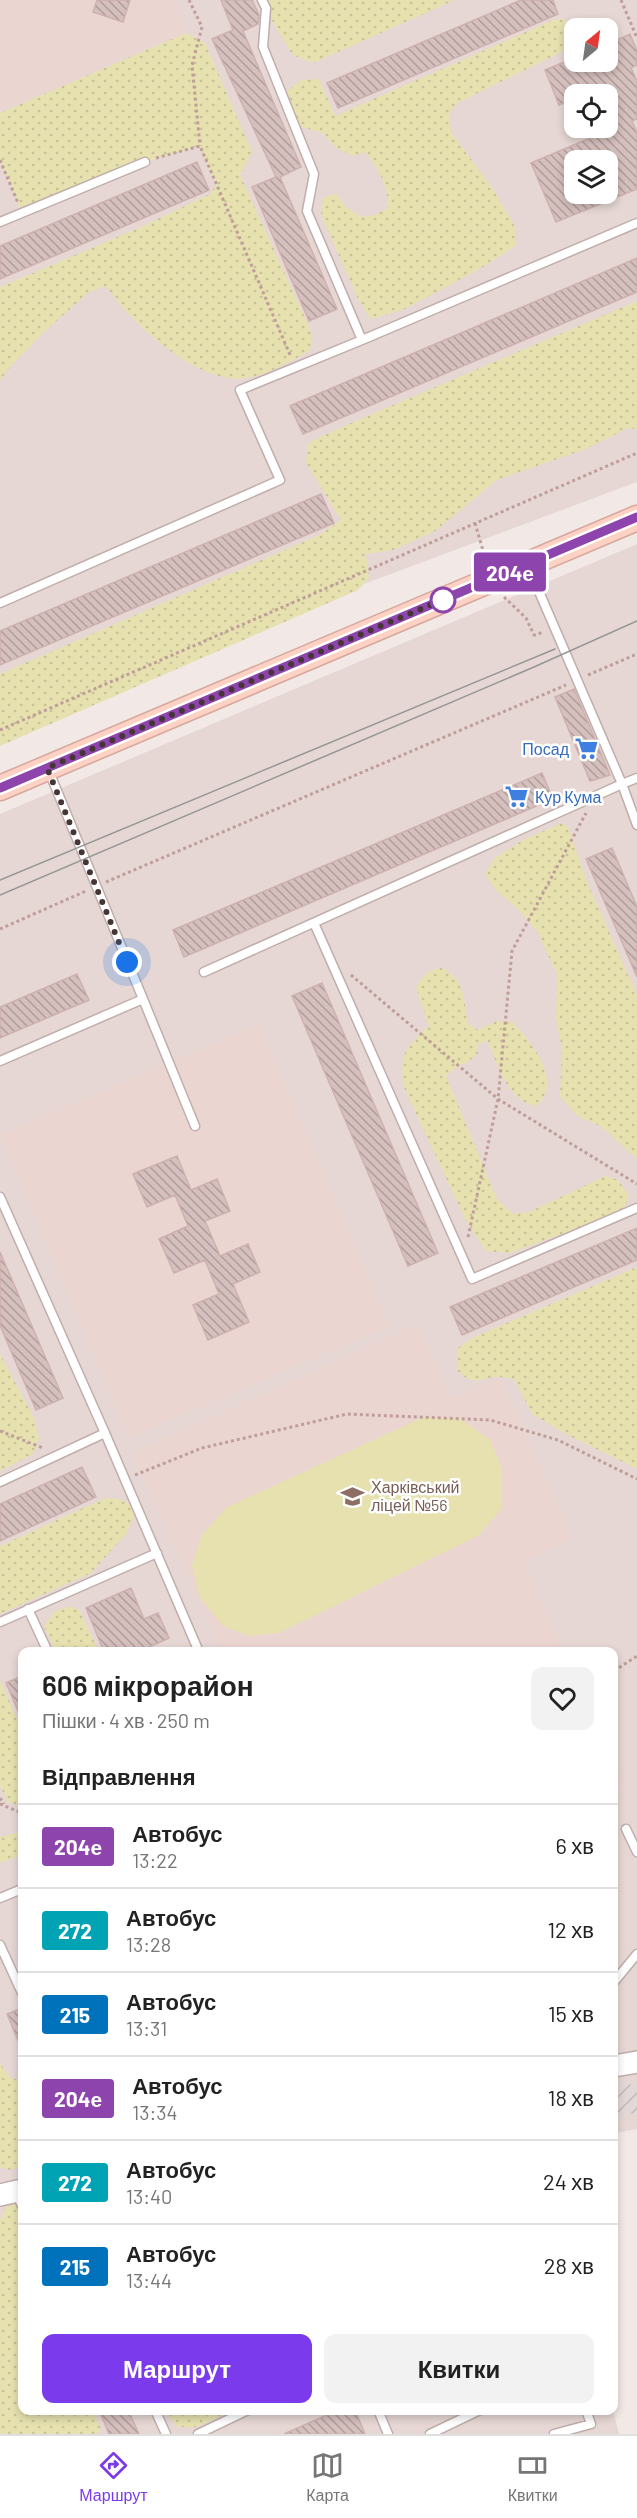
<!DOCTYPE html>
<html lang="uk">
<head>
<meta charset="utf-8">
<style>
	body { margin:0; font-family:Barlow,sans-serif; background:#f2f2f2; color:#222; height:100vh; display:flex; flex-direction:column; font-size:22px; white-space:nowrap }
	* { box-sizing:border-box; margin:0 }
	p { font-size:20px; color:#767676 }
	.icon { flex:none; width:33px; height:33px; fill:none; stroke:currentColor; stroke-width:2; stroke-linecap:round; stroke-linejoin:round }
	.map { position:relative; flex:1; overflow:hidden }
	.sheet { position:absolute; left:18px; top:1647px; width:600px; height:768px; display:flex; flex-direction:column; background:#fff; border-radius:12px; box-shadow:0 3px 9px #0003 }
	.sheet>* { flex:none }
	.badge { padding:0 12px; border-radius:4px; font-size:21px; line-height:39px }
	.needle { width:39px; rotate:29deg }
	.buttons { position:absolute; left:564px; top:18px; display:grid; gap:12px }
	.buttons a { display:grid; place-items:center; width:54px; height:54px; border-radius:12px; background:#fff; box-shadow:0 3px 9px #0003; font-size:30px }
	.you { position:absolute; width:30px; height:30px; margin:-15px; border:4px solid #fff; border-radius:50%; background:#1a73e8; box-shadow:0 0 0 9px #1a73e833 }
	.map>.badge { position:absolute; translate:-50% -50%; box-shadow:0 0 0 3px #fff }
	h2 { padding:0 24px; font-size:22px; line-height:54px }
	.round { display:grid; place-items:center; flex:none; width:63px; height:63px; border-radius:12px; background:#f2f2f2 }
	.summary { display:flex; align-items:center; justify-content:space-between; height:102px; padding:0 24px }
	h1 { font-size:28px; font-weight:600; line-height:45px }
	.primary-button { display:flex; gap:12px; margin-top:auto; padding:12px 24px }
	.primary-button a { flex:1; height:69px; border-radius:12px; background:#7c3aed; color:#fff; font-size:24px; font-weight:600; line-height:69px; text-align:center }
	.primary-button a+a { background:#f2f2f2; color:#222 }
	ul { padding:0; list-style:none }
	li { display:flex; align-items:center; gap:18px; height:84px; padding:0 24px; border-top:2px solid #e0e0e0 }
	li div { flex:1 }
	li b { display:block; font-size:22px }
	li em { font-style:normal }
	li .badge { min-width:66px; font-weight:700; text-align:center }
	.menu { display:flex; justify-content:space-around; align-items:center; height:84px; border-top:2px solid #e0e0e0; background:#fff; font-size:16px; color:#767676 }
	.menu a { display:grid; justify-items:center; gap:3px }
	.menu .on { color:#7c3aed }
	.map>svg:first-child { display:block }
	.residential { fill:#e6d7d4; fill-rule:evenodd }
	.industrial { fill:url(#industrial-furrows) }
	.education { fill:#ebd5d0 }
	.green { fill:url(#green-dots) }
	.pitch { fill:#e6e1af }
	.building { fill:url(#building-back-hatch); stroke:#ceb1af; stroke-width:1.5; fill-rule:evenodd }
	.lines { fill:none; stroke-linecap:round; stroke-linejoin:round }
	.service-casing { stroke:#c0aeab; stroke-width:11 }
	.tertiary-casing { stroke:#c0aeab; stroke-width:24 }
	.secondary-casing { stroke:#d7a79b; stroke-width:27 }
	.path { stroke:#bf9e9a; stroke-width:3; stroke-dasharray:3 3; stroke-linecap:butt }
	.service { stroke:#fff; stroke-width:8 }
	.tertiary { stroke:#fff; stroke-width:21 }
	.secondary { stroke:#fdd2c5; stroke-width:24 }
	.tram { stroke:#959595; stroke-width:1.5 }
	.line-casing { stroke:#fff; stroke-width:14 }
	.line { stroke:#8e44ad; stroke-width:9 }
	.walk { stroke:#453635; stroke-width:6; stroke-dasharray:0 10.8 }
	.stop-dot { fill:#fff; stroke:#8e44ad; stroke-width:3 }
	.labels { text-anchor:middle; stroke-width:5; stroke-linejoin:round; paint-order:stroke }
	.shop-label { font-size:16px; fill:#366cbe; stroke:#fff; text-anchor:end }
	.education-label { font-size:16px; fill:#785e54; stroke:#fff; text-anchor:start }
</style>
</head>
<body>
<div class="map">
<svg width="637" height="2434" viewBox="0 0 637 2434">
	<defs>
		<pattern id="industrial-furrows" width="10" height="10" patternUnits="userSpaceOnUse" patternTransform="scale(1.5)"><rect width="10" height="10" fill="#e1d8d7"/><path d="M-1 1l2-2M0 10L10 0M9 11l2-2" fill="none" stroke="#c2bab9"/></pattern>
		<pattern id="green-dots" width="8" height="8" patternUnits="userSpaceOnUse" patternTransform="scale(1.5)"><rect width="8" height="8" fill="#e6e1af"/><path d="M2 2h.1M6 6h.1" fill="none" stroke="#c7c297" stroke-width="1.8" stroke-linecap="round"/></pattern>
		<pattern id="building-back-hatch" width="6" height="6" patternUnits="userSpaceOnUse" patternTransform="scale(1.5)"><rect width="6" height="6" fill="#d6c0be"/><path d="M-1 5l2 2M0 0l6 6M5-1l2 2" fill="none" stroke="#af9d9b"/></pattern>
	</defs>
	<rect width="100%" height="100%" fill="#f2e8e5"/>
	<path class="residential" d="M0,0H637V482L155,662L0,732ZM574,28H608V62H574ZM574,94H608V128H574ZM574,160H608V194H574Z
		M637,544V2129L614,2133V1652H22V2410H613L619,2434H0V814Z"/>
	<path class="industrial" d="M637,2083V2113L614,2116V2088Z"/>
	<path class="education" d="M0,0H174L187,32L0,112Z
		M259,1024L390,1326L129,1438L0,1135Z
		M418,1324L452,1399L500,1377L574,1539L524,1562L564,1651H222L132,1453Z
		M614,1761L627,1790L614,1796Z"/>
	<path class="green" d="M268,0H455L313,63L293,55L273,23Z
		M565,19L573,41L564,51L459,102L449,113L451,132L493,189L515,227V246L483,267L405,309L371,319L359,301L321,215L323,198L336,193L346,207L361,217L375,215L388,208C388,185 379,169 365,152L353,156L336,148L323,133L299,126L287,91L301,80L319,79L335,116L553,20Z
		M186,33L205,43L252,152L240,175L310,329L312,343L309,351C289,362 268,375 246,378C199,386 130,322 106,286L89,292L43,333L8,369L0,381V287L141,227L210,194L216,185L199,146L145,162L22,213L0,160V113Z
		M637,301V429L628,428L588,448L497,480L435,531L393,550L366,554L369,578L358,590L0,746V674L319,535L341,520L306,463L308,443L344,426Z
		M562,823L568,827L587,882L637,995V1159L602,1127L577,1116L560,1096L562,1048L556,1019L557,974L537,931L519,910L495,889L485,874L495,858L523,840Z
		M441,968C465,977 464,1002 468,1024L478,1030L497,1021L512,1022C531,1041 565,1083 536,1106C508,1102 497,1064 488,1041L478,1044V1053C469,1064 456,1065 446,1076L497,1199L513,1214L529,1212L605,1176L618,1180L629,1195L625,1207L603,1219L510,1253L486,1251L465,1219L403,1085C400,1053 405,1048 429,1026L416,988C423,976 427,970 441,968Z
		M637,1267V1469L564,1433L532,1414L515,1380C511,1379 506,1377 501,1377C480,1376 475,1389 457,1370L458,1348L474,1337Z
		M0,1354L35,1420L39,1439L33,1454L0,1471Z
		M105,1498C121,1499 129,1499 135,1514L126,1534L91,1573L0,1614V1546Z
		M69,1606L79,1610L99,1651H56L44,1626L55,1611Z
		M0,1680L22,1730V1807L8,1802L0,1786Z
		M22,1831V1855L0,1863V1837Z
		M0,2063L9,2077L22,2081V2166L10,2170L0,2167Z
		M22,2201V2410L92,2411L101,2428L98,2434H0V2220L6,2207Z
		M164,2411H231L196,2427H178Z"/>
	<path class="pitch" d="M424,1417L460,1419L490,1440L502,1469V1508L479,1535L279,1633L249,1636L223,1626L199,1596L192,1565L202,1535L227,1507Z"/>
	<path class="building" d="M97,0H130L123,22L93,12Z
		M221,0H252L259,15L258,24L243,31L301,167L280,177L337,309L309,321L252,187L276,177L212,39L233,30Z
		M521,0H553L558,14L338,108L327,83Z
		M630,34L637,51V65L631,68L637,81V119L632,121L637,133V189L556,222L531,163L602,133L600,128H608V94H574V99L559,105L545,70L574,58V62H608V44ZM574,160H608V194H574Z
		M197,162L209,190L0,279V246Z
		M637,258V292L303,434L290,406Z
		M321,494L334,523L0,665V631Z
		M574,689L610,775L590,781L555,697Z
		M542,773L553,799L184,957L173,930Z
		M612,848L637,907V977L586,859Z
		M77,974L89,1000L0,1038V1007Z
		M322,983L438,1253L408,1266L292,996Z
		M177,1156L191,1190L217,1179L230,1211L205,1221L220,1256L248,1244L260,1272L233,1284L249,1322L208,1340L193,1305L219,1294L205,1260L174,1273L159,1239L188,1226L175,1195L147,1207L133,1174Z
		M637,1228V1260L462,1335L450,1307Z
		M0,1252L63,1398L36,1410L0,1325Z
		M82,1467L96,1497L0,1541V1504Z
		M131,1588L144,1619L158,1613L169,1638L138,1652H104L86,1608Z
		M22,1676V1720L6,1683Z
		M22,2008V2050L7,2014Z
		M99,2410H128L139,2434H109Z
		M338,2410H355L365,2434H284Z"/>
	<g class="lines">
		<defs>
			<path id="service" d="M262,0L266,8L263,47L314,174L307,211L362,340L637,223
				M0,222L145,162
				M0,603L280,480L240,390L362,340
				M637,778L622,784L637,825
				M314,923L472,1279L637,1208
				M204,972L622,784L528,566
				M143,999L195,1126
				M0,1061L143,999L48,769
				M0,1197L105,1433L0,1482
				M105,1433L199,1652
				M28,1609L48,1652
				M0,1622L157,1553
				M626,1829L637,1852
				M0,1898L22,1889
				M0,1945L22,1993
				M614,1982L637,1954
				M16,2192L22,2206
				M155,2410L166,2434
				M378,2410L388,2434
				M198,2434L248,2410
				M430,2434L480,2410
				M554,2434L591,2424L586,2410"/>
			<path id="tertiary" d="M614,2066L637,2062
				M0,2195L22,2190"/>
			<path id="secondary" d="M0,788L637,518"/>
		</defs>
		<use href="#service" class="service-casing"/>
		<use href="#tertiary" class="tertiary-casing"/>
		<use href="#secondary" class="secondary-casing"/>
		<path class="path" d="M189,0L202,27L192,65L200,146
			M621,0L637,38
			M156,158L200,146L291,357
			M0,160L18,203
			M475,523L486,561
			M504,597L526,618L534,635L544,632
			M588,675L637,654
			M0,730L637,453
			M106,882L566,685
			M0,929L86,891
			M351,975L498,1099L637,1184
			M468,1237L498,1099L512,951L586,813
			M0,1431L43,1448
			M135,1475L202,1448L347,1414L490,1420L558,1440L637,1479
			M614,1671L637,1656
			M0,1798L4,1804
			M0,1804L22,1813"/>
		<use href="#service" class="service"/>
		<use href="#tertiary" class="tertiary"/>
		<use href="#secondary" class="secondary"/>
		<path class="tram" d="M0,880L555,649
			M0,895L534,667L637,621"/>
	</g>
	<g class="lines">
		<defs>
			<path id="line" d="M0,788L637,517"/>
		</defs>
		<use href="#line" class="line-casing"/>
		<use href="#line" class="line"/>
		<path class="walk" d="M127,962L47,768L449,597L443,600"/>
	</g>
	<defs>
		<symbol id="supermarket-bare" viewBox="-9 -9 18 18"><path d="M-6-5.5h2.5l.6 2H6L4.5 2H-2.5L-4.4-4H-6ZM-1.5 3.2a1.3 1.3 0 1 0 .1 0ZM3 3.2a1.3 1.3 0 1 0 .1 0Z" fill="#3f7fe0" stroke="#fff" stroke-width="2.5" paint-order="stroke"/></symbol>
		<symbol id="school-bare" viewBox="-9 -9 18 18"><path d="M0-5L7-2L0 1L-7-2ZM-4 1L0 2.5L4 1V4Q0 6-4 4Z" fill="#8d6e63" stroke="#fff" stroke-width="2.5" paint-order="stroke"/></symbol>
	</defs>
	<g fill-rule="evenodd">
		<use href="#supermarket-bare" x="570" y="732" width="33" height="33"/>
		<use href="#supermarket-bare" x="500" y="780" width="33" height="33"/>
		<use href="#school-bare" x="336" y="1480" width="33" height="33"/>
	</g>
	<circle class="stop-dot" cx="443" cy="600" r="12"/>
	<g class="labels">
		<g class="shop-label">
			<text x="569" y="755">Посад</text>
			<text x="535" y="803" text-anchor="start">Кур Кума</text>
		</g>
		<g class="education-label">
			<text x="371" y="1493">Харківський<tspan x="371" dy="18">ліцей №56</tspan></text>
		</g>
	</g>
</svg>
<div class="buttons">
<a><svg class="needle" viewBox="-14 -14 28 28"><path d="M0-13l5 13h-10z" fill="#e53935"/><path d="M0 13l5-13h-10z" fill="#767676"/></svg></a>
<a><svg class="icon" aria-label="locate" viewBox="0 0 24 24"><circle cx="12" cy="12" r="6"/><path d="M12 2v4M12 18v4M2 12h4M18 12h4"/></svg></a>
<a><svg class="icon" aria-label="layers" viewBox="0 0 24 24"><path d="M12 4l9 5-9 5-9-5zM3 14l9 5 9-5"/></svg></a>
</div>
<div class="you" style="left:127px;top:962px"></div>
<b class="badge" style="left:510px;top:572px;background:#8e44ad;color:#fff">204е</b>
<section class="sheet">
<div class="summary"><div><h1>606 мікрорайон</h1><p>Пішки · 4 хв · 250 m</p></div><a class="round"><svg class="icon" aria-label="heart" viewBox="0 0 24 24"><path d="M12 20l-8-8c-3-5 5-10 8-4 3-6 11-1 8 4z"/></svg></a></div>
<h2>Відправлення</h2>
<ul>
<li><span class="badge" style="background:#8e44ad;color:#fff">204е</span><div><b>Автобус</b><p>13:22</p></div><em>6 хв</em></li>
<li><span class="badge" style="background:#00a3b4;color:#fff">272</span><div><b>Автобус</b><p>13:28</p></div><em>12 хв</em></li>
<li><span class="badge" style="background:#0072bc;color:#fff">215</span><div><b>Автобус</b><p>13:31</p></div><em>15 хв</em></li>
<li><span class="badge" style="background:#8e44ad;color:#fff">204е</span><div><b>Автобус</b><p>13:34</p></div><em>18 хв</em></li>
<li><span class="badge" style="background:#00a3b4;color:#fff">272</span><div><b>Автобус</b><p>13:40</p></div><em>24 хв</em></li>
<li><span class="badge" style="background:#0072bc;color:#fff">215</span><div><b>Автобус</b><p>13:44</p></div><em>28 хв</em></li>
</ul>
<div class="primary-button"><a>Маршрут</a><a>Квитки</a></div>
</section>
</div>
<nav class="menu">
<a class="on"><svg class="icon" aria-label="directions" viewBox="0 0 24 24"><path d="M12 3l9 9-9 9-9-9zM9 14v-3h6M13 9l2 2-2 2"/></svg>Маршрут</a>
<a><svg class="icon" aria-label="map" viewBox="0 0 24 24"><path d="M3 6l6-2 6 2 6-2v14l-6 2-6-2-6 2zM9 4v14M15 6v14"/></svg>Карта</a>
<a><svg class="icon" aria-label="tickets" viewBox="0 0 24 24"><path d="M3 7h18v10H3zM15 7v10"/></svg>Квитки</a>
</nav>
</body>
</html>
